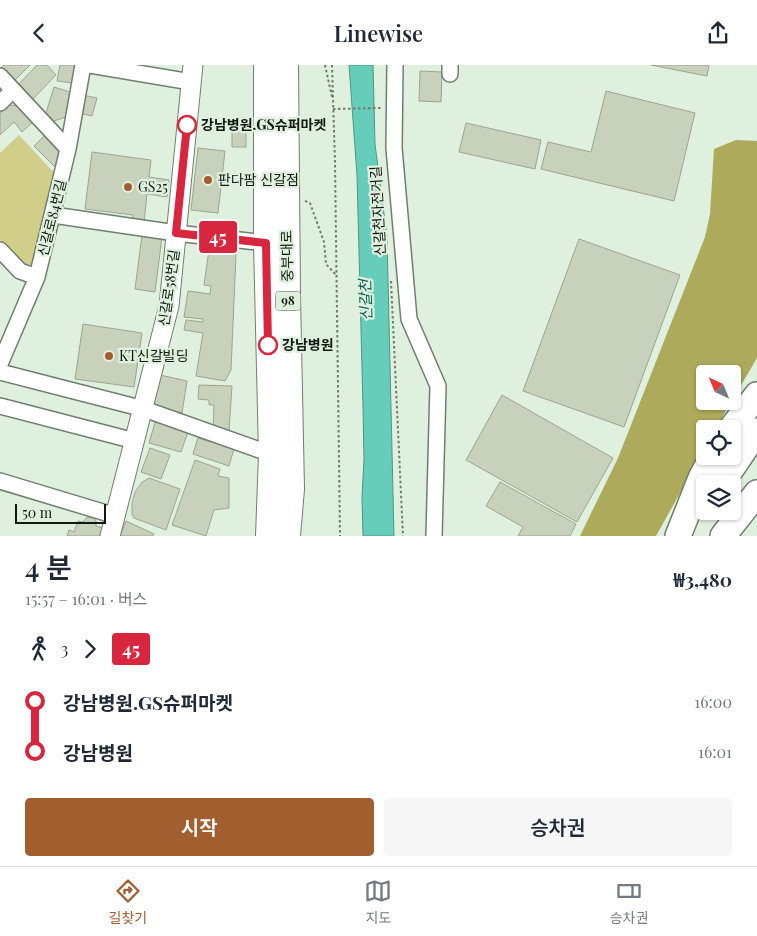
<!DOCTYPE html>
<html lang="ko">
<head>
<meta charset="utf-8">
<style>
	body { margin:0; font-family:"Playfair Display","Noto Sans KR",serif; background:#f6f6f7; color:#1f2937; height:100vh; display:flex; flex-direction:column; font-size:19px; white-space:nowrap }
	* { box-sizing:border-box; margin:0 }
	p { font-size:16px; color:#747a83 }
	.icon { flex:none; width:28px; height:28px; fill:none; stroke:currentColor; stroke-width:2; stroke-linecap:round; stroke-linejoin:round }
	.map { position:relative; height:471px; overflow:hidden }
	.drawer { display:flex; flex-direction:column; background:#fff; flex:1 }
	.drawer>* { flex:none }
	.badge { padding:0 10px; border-radius:4px; font-size:18px; line-height:32px }
	.needle { width:32px; rotate:316deg }
	.fabs { position:absolute; left:696px; top:300px; display:grid; gap:10px }
	.fabs a { display:grid; place-items:center; width:45px; height:45px; border-radius:5px; background:#fff; box-shadow:0 1px 4px #0004; font-size:25px }
	.scale { position:absolute; left:15px; bottom:12px; width:91px; box-sizing:border-box; padding-left:5px; border:2px solid #131912; border-top:0; font-size:14px; line-height:18px; white-space:nowrap; color:#131912; -webkit-text-stroke:4px #dff0de; paint-order:stroke }
	.map>.badge { position:absolute; translate:-50% -50%; box-shadow:0 0 0 2px #fff }
	.legs { display:flex; align-items:center; gap:8px; height:55px; padding:0 25px; font-size:16px }
	.legs p { margin-inline-start:auto }
	.overview { display:flex; align-items:center; justify-content:space-between; height:85px; padding:0 25px }
	h1 { font-size:28px; font-weight:600; line-height:38px }
	.cta { display:flex; gap:10px; margin-top:auto; padding:10px 25px }
	.cta a { flex:1; height:58px; border-radius:5px; background:#a35e30; color:#fff; font-size:20px; font-weight:600; line-height:58px; text-align:center }
	.cta a+a { background:#f6f6f7; color:#1f2937 }
	ul { padding:0 25px; list-style:none }
	li { display:flex; align-items:center; gap:18px; height:50px; font-size:19px }
	li i { display:grid; place-items:center; width:8px; height:100%; margin:0 6px; background:currentColor }
	li i::after { content:''; width:12px; height:12px; margin:-6px; border:4px solid; border-radius:50%; background:#fff }
	li p { margin-inline-start:auto }
	li:first-child i { background:linear-gradient(#0000 50%,currentColor 0) }
	li:last-child i { background:linear-gradient(currentColor 50%,#0000 0) }
	header { display:flex; justify-content:space-between; align-items:center; height:65px; padding:0 25px; background:#fff; font-size:22px; font-weight:600 }
	.tab-bar { display:flex; justify-content:space-around; align-items:center; height:70px; border-top:1px solid #e0e1e3; background:#fff; font-size:14px; color:#747a83 }
	.tab-bar a { display:grid; justify-items:center; gap:2px }
	.tab-bar .on { color:#a35e30 }
	.map>svg:first-child { display:block }
	.green { fill:#d0ce89 }
	.forest { fill:#adaa5b }
	.water { fill:#65cdb9; stroke:#4c9787 }
	.building { fill:#c8d1bb; stroke:#9ca48f }
	.lines { fill:none; stroke-linecap:round; stroke-linejoin:round }
	.minor-casing { stroke:#6f7f6e; stroke-width:18 }
	.tertiary-casing { stroke:#6f7f6e; stroke-width:21 }
	.primary-casing { stroke:#6f7f6e; stroke-width:26 }
	.trunk-casing { stroke:#6f7f6e; stroke-width:28 }
	.path { stroke:#707b6f; stroke-width:2; stroke-dasharray:2.5 2.5; stroke-linecap:butt }
	.minor { stroke:#fff; stroke-width:15 }
	.tertiary { stroke:#fff; stroke-width:19 }
	.primary { stroke:#fff; stroke-width:24 }
	.trunk { stroke:#fff; stroke-width:25 }
	.line-1-casing { stroke:#fff; stroke-width:11 }
	.line-1 { stroke:#d7263d; stroke-width:8 }
	.stop-1-dot { fill:#fff; stroke:#d7263d; stroke-width:2.5 }
	.poi-dot { fill:#a35e30; stroke:#dff0de; stroke-width:2 }
	.labels { text-anchor:middle; stroke-width:4.5; stroke-linejoin:round; paint-order:stroke }
	.shield { fill:#dff0de; stroke:#505a4f; stroke-width:1 }
	.shield-label { font-size:12px; font-weight:bold; fill:#131912 }
	.stop-label { font-size:14px; font-weight:bold; fill:#131912; stroke:#dff0de; text-anchor:start }
	.poi-label { font-size:14px; fill:#131912; stroke:#dff0de; text-anchor:start }
	.street-label { font-size:14px; fill:#131912; stroke:#dff0de }
	.water-label { font-size:15px; font-style:italic; fill:#076255; stroke:#dff0de }
</style>
</head>
<body>
<header><svg class="icon" aria-label="back" viewBox="0 0 24 24"><path d="M15 5l-7 7 7 7"/></svg>Linewise<svg class="icon" aria-label="share" viewBox="0 0 24 24"><path d="M12 15V3M7 8l5-5 5 5M5 13v7h14v-7"/></svg></header>
<div class="map">
<svg width="757" height="471" viewBox="0 0 757 471">
	<rect width="100%" height="100%" fill="#dff0de"/>
	<path class="green" d="M19,70L57,111L33,200L22,198L0,175V88Z"/>
	<path class="forest" d="M736,75L757,76V293L733,334L732,309H705V336H731L716,364H705V383L656,471H580L618,393L705,172L710,149L714,84Z"/>
	<path class="water" d="M349,0H373L375,79L387,172L394,471H363L362,432L364,394L363,342L357,110Z"/>
	<path class="building" d="M4,0H30L14,16L1,3Z
		M37,0H47L56,10L32,35L17,21Z
		M60,0H77L73,18L57,16Z
		M651,0H709L707,11Z
		M420,6L442,7L441,37L419,36Z
		M54,22L73,28L66,52L54,56L46,48Z
		M606,26L695,48L674,136L541,104L548,77L591,87Z
		M83,30L97,33L92,51L78,48Z
		M9,40L20,41L34,56L22,67L14,57L0,70V48Z
		M466,58L541,75L535,104L459,87Z
		M232,61H246V82H232Z
		M47,68L63,83L59,97L54,101L34,81Z
		M198,83L225,86L218,148L191,145Z
		M92,87L151,95L149,112L169,115L167,132L147,129L144,158L132,157L133,150L85,144Z
		M142,170L162,172L155,227L135,224Z
		M579,174L680,210L624,362L523,326Z
		M209,185L236,189L231,305L225,316L196,311L203,268L184,265L186,255L203,257V254L184,252L188,226L210,229L211,221L204,220Z
		M83,259L142,268L134,322L75,314Z
		M160,310L187,316L182,348L153,340Z
		M199,320L232,321L229,366L213,365L214,340H209V335L198,334Z
		M502,330L613,393L577,457L466,395Z
		M156,354L189,364L181,387L149,378Z
		M198,373L234,384L229,401L193,389Z
		M150,383L170,390L161,414L141,407Z
		M195,395L220,404L218,411L229,413V443L214,445L206,471L172,460Z
		M149,413L180,424L166,465L134,453L132,449V438L135,427L142,417Z
		M500,417L576,459L570,471H518L523,462L486,441Z
		M87,452L94,453L96,456V461L103,463L100,471H67L69,465L74,467L78,456L83,457Z
		M126,456L154,469L153,471H120Z"/>
	<g class="lines">
		<defs>
			<path id="minor" d="M90,0L191,17
				M395,0L394,83L409,254L438,321L434,471
				M450,0V9
				M0,11L68,84
				M0,38L13,25
				M53,150L176,168L266,178
				M0,185L20,206L37,212
				M0,299L37,212L68,84L83,0
				M0,307L144,344L271,389
				M0,341L135,376
				M0,416L116,451"/>
			<path id="tertiary" d="M110,471L169,241L193,0"/>
			<path id="primary" d="M266,0V178L271,389L268,471
				M286,0L288,230L292,424L288,471"/>
			<path id="trunk" d="M731,364L757,330
				M721,419L757,366
				M678,471L701,413L713,391
				M723,471L757,428"/>
		</defs>
		<use href="#minor" class="minor-casing"/>
		<use href="#tertiary" class="tertiary-casing"/>
		<use href="#primary" class="primary-casing"/>
		<use href="#trunk" class="trunk-casing"/>
		<path class="path" d="M325,0L332,32
			M332,0L335,98L340,471
			M333,44L381,43
			M305,136L310,138L324,177L326,199L337,211
			M391,216L403,471"/>
		<use href="#minor" class="minor"/>
		<use href="#tertiary" class="tertiary"/>
		<use href="#primary" class="primary"/>
		<use href="#trunk" class="trunk"/>
	</g>
	<g class="lines">
		<defs>
			<path id="line-1" d="M187,60L176,168L266,178L268,280"/>
		</defs>
		<use href="#line-1" class="line-1-casing"/>
		<use href="#line-1" class="line-1"/>
	</g>
	<g class="stop-1-dot">
		<circle cx="187" cy="60" r="9"/>
		<circle cx="268" cy="280" r="9"/>
	</g>
	<g class="poi-dot">
		<circle cx="208" cy="115" r="5"/>
		<circle cx="128" cy="122" r="5"/>
		<circle cx="109" cy="291" r="5"/>
	</g>
	<g class="labels">
		<rect class="shield" x="275.5" y="226.5" width="25" height="19" rx="4"/>
		<g class="shield-label">
			<text x="288" y="240">98</text>
		</g>
		<g class="stop-label">
			<text x="201" y="65">강남병원.GS슈퍼마켓</text>
			<text x="282" y="285">강남병원</text>
		</g>
		<g class="poi-label">
			<text x="218" y="120">판다팜 신갈점</text>
			<text x="138" y="127">GS25</text>
			<text x="119" y="296">KT신갈빌딩</text>
		</g>
		<g class="street-label">
			<text transform="translate(378 146) rotate(-93)" y="5">신갈천자전거길</text>
			<text transform="translate(52 153) rotate(-76)" y="5">신갈로84번길</text>
			<text transform="translate(287 191) rotate(-91)" y="5">중부대로</text>
			<text transform="translate(169 223) rotate(-82)" y="5">신갈로58번길</text>
		</g>
		<g class="water-label">
			<text transform="translate(366 235) rotate(-92)" y="5">신갈천</text>
		</g>
	</g>
</svg>
<div class="fabs">
<a><svg class="needle" viewBox="-14 -14 28 28"><path d="M0-13l5 13h-10z" fill="#e53935"/><path d="M0 13l5-13h-10z" fill="#747a83"/></svg></a>
<a><svg class="icon" aria-label="locate" viewBox="0 0 24 24"><circle cx="12" cy="12" r="6"/><path d="M12 2v4M12 18v4M2 12h4M18 12h4"/></svg></a>
<a><svg class="icon" aria-label="layers" viewBox="0 0 24 24"><path d="M12 4l9 5-9 5-9-5zM3 14l9 5 9-5"/></svg></a>
</div>
<div class="scale">50 m</div>
<b class="badge" style="left:218px;top:172px;background:#d7263d;color:#fff">45</b>
</div>
<section class="drawer">
<div class="overview"><div><h1>4 분</h1><p>15:57 – 16:01 · 버스</p></div><b>₩3,480</b></div>
<div class="legs"><svg class="icon" aria-label="walk" viewBox="0 0 24 24"><circle cx="13" cy="4" r="2"/><path d="M13 8l-2 6 4 7M11 14l-3 7M7 12l3-4h3l4 4"/></svg>3<svg class="icon" aria-label="forward" viewBox="0 0 24 24"><path d="M9 5l7 7-7 7"/></svg><b class="badge" style="background:#d7263d;color:#fff">45</b></div>
<ul>
<li><i style="color:#d7263d"></i><b>강남병원.GS슈퍼마켓</b><p>16:00</p></li>
<li><i style="color:#d7263d"></i><b>강남병원</b><p>16:01</p></li>
</ul>
<div class="cta"><a>시작</a><a>승차권</a></div>
</section>
<nav class="tab-bar">
<a class="on"><svg class="icon" aria-label="directions" viewBox="0 0 24 24"><path d="M12 3l9 9-9 9-9-9zM9 14v-3h6M13 9l2 2-2 2"/></svg>길찾기</a>
<a><svg class="icon" aria-label="map" viewBox="0 0 24 24"><path d="M3 6l6-2 6 2 6-2v14l-6 2-6-2-6 2zM9 4v14M15 6v14"/></svg>지도</a>
<a><svg class="icon" aria-label="tickets" viewBox="0 0 24 24"><path d="M3 7h18v10H3zM15 7v10"/></svg>승차권</a>
</nav>
</body>
</html>
